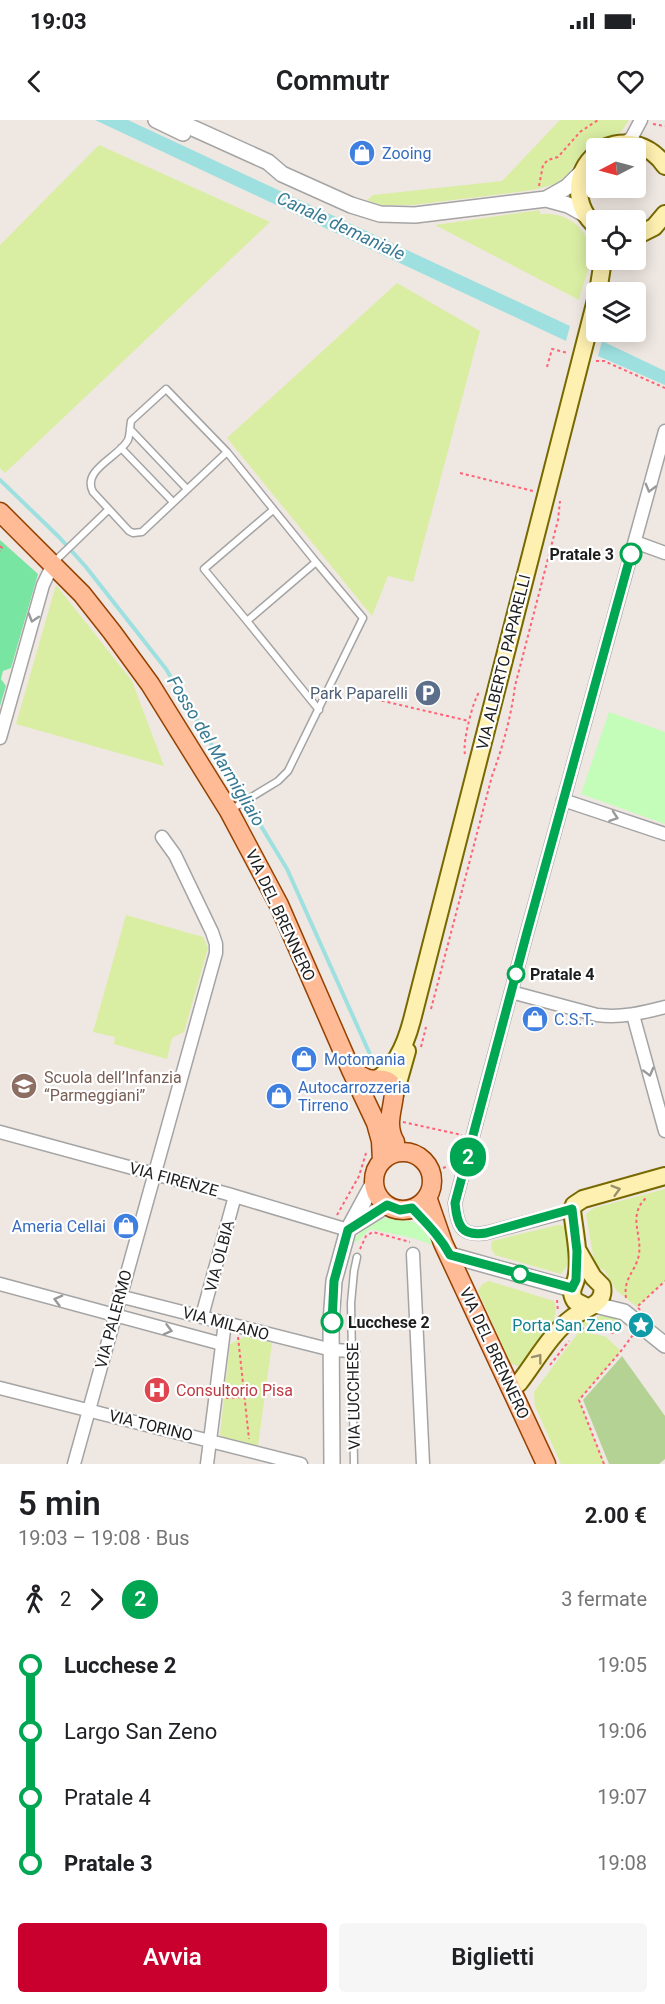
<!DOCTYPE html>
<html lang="it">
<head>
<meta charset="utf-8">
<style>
	body { margin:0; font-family:Roboto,sans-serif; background:#f6f6f6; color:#202124; height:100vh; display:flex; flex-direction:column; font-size:22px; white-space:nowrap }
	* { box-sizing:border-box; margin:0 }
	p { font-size:20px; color:#757577 }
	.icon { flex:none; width:33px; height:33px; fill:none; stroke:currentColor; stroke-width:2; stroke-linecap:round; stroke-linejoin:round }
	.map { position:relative; height:1344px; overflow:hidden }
	.side { display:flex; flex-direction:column; background:#fff; flex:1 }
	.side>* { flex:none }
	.badge { padding:0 12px; border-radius:20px; font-size:21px; line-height:39px }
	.needle { width:39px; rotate:264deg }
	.buttons { position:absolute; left:586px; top:18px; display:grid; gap:12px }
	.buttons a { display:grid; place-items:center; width:60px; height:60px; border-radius:6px; background:#fff; box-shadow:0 3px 15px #0003; font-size:30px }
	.map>.badge { position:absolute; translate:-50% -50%; box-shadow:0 0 0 3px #fff }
	.legs { display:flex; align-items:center; gap:9px; height:66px; padding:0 18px; font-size:20px }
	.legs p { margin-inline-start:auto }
	.head { display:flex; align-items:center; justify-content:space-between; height:102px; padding:0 18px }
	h1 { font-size:33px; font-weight:600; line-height:45px }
	.primary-button { display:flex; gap:12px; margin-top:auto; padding:12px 18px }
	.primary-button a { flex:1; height:69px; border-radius:6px; background:#c9002e; color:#fff; font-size:24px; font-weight:600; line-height:69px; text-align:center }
	.primary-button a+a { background:#f6f6f6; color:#202124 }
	ul { padding:0 18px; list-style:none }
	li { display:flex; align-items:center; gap:21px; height:66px; font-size:22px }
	li i { display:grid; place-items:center; width:9px; height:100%; margin:0 8px; background:currentColor }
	li i::after { content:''; width:15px; height:15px; margin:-8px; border:4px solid; border-radius:50%; background:#fff }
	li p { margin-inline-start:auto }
	li:first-child i { background:linear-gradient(#0000 50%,currentColor 0) }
	li:last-child i { background:linear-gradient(currentColor 50%,#0000 0) }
	.status { display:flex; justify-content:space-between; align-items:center; height:42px; padding:0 30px; background:#fff; direction:ltr }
	.status svg { height:16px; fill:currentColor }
	header { display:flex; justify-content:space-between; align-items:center; height:78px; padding:0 18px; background:#fff; font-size:27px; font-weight:600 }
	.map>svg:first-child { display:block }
	.grass { fill:#d9eea3 }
	.forest { fill:#b3d293 }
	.park { fill:#c4fdba }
	.pitch { fill:#79e5a2 }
	.water { fill:#9ee0e0 }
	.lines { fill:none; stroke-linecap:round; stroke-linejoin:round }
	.stream { stroke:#9ee0e0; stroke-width:4 }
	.service-casing { stroke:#a4a4a4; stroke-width:9 }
	.minor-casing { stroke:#a4a4a4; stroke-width:15 }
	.tertiary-casing { stroke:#a4a4a4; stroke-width:18 }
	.secondary-casing { stroke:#776900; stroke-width:20 }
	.primary-casing { stroke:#954200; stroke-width:21 }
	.path { stroke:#ff6276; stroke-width:2; stroke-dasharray:3 3; stroke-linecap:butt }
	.service { stroke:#fff; stroke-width:6 }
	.minor { stroke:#fff; stroke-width:12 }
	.tertiary { stroke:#fff; stroke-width:15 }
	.secondary { stroke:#fef0b0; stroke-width:16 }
	.primary { stroke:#ffba96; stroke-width:18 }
	.path-bridge { stroke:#ff6276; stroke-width:2; stroke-dasharray:3 3; stroke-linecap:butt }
	.oneway { stroke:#999 }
	.oneway2 { stroke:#99916e }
	.line-1-casing { stroke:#fff; stroke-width:14 }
	.line-1 { stroke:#00a651; stroke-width:9 }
	.stop-1-dot { fill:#fff; stroke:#00a651; stroke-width:3 }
	.labels { text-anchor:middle; stroke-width:4.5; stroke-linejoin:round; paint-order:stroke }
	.shop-label { font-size:16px; fill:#366cbe; stroke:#fff; text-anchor:start }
	.stop-label { font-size:16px; font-weight:bold; fill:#1d1d1d; stroke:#fff; text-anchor:start }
	.street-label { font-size:16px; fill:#1d1d1d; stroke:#fff }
	.service-label { font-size:16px; fill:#4e5e75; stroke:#fff; text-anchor:end }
	.education-label { font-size:16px; fill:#785e54; stroke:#fff; text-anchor:start }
	.culture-label { font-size:16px; fill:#0d838f; stroke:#fff; text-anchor:end }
	.health-label { font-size:16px; fill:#be3a42; stroke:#fff; text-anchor:start }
	.water-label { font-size:18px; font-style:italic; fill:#387a93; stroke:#fff }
</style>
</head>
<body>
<div class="status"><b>19:03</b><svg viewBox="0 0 49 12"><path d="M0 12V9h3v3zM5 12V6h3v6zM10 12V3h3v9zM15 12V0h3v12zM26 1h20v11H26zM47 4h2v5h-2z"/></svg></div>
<header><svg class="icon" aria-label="back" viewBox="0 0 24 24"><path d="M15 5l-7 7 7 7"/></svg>Commutr<svg class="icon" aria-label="heart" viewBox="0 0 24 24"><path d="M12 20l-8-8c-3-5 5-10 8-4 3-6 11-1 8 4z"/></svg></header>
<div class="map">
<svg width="665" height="1344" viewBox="0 0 665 1344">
	<rect width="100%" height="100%" fill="#efe7e1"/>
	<path class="grass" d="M560,0H629L621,12L596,22L584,31L567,55L555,64L533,70L413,85H381L367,80L373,75L502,61Z
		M99,25L270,102L5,353L0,348V125Z
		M540,90V94C567,92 591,108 590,138C589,152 582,166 579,180L435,105Z
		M397,163L480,211L413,462L388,456L372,496L227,318Z
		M56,465L132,561L164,646L16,604Z
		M126,795L203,817L208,828L184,912L172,918L167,939L114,924L115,917L93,912Z
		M665,1069V1161L637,1187L616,1170L604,1150L595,1146L586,1094L594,1088Z
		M558,1105L566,1106L569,1143L561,1154L495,1135L491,1128L492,1121Z
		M489,1161L554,1181L556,1189L554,1200L557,1202L524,1244L517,1246L510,1243L478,1171L482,1164Z
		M609,1194L619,1196L613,1210L577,1205L581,1201Z
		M580,1210L606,1217L621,1231L579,1280L605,1344H561L535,1286L534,1272Z
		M246,1216L272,1223L258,1326L221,1316L220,1314L230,1224Z"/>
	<path class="forest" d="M622,1236L665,1296V1339L659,1344H609L583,1280Z"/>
	<path class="park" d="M609,592L665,612V704L581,674Z
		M385,1098C414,1101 418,1098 433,1125L413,1118L370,1109L357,1122L353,1121L364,1108Z"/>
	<path class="pitch" d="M0,420L38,454L11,548L3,551L1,559L6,566L0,586Z"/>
	<path class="water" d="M95,0H128L570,206L566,221Z
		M602,221L665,251V265L598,236Z"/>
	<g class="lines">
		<path class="stream" d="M0,360L59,417L86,447L166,549L287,749L373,941"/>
		<defs>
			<path id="service" d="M130,309L187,369
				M121,328L173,382
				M227,332L166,269L131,301C130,306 130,315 128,320C119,337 81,350 93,372L129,411L133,413L142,412L227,332L316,442L247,501L319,590
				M53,443L108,390
				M247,501L204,449L273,390
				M232,689L278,661L288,651L363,498L316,442
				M354,1344L351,1183L354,1151L357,1137"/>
			<path id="minor" d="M625,23L632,17L641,0
				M635,422L665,433
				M0,618L43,465L53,444
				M563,680L665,714
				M511,872L597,895C621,898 642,893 665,887
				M633,895L665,1011
				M0,1012L228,1074L348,1110
				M572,1090L486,1113C461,1117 457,1105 455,1083L526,816L665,311
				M413,1134L423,1344
				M0,1164L222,1224
				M119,1176L332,1230L353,1231
				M202,1196L235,1076
				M0,1268L301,1344
				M74,1344L216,833V824L212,812L175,735L162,717
				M207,1344L225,1202"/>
			<path id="tertiary" d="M156,0L183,13
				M175,0L268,42L282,54L351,85L380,94L415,95L546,79L568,85L586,95
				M546,79L567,67L583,51
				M350,1108L387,1085
				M450,1135L572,1169
				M595,1185L624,1192L665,1225
				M332,1344L331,1202L334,1161L348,1110L374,1062"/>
			<path id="secondary" d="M604,28C627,18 651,25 665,46
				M597,33C573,53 573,87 597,107
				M636,116L654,107L665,94
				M598,172L603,140
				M375,960C396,949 406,923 412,900L597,176
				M394,977L407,931
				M587,1187L575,1181C569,1171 574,1168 576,1159C581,1140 574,1109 572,1090L574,1085L583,1079L665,1056
				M512,1269L519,1263C536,1241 551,1213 573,1197C586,1187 606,1185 602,1166L593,1157L578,1131"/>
			<path id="primary" d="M0,392L82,474L112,512L150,564L229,691L279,785L351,950L376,1003L381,1021L382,1041
				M351,950C356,953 362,957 368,959C375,961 383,957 390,963C402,975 381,999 395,1022
				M374 1061a29 29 0 1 1 58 0a29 29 0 1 1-58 0Z
				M427,1077L443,1123L546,1344"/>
		</defs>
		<use href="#service" class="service-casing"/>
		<use href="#minor" class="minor-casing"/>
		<use href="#tertiary" class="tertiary-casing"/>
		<use href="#secondary" class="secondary-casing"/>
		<use href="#primary" class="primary-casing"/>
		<path class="path" d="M653,4L665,6
			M539,66L543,45L548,40L558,37L580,12L598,0
			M589,119L592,131
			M596,241H604L665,268
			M547,247L552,229L568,233
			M460,353L533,371
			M0,426L2,428L0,431
			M370,578L469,601
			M465,634C462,624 473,579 480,571
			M431,889L492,656C503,626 511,597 515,566L558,400L560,381
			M421,927L426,907
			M403,1002L462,1015
			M443,1048L454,1044
			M337,1095L359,1056L366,1033
			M360,1129L366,1116L373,1112L410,1122
			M626,1178C623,1157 636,1152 639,1134C642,1113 627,1095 647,1077
			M557,1180L558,1192
			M581,1208L614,1213L619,1206
			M238,1217L249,1319
			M550,1245L569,1221
			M226,1278L244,1277"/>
		<use href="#service" class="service"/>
		<use href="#minor" class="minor"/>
		<use href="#tertiary" class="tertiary"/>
		<use href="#secondary" class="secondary"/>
		<use href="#primary" class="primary"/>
		<path class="path-bridge" d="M604,1344L579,1280L621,1231L647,1196L637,1187L665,1161"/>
	</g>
	<defs><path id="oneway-chevron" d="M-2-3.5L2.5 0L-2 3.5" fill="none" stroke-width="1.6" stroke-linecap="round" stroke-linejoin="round" transform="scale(1.5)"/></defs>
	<g class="oneway">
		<use href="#oneway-chevron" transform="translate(650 368) rotate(105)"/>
		<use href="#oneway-chevron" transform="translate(33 498) rotate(107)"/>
		<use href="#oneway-chevron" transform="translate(614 697) rotate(19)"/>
		<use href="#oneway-chevron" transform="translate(649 952) rotate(75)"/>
		<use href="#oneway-chevron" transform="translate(58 1180) rotate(-165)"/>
		<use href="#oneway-chevron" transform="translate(168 1210) rotate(15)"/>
	</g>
	<g class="oneway2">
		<use href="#oneway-chevron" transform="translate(616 1070) rotate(-16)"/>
		<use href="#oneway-chevron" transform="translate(538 1238) rotate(-52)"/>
	</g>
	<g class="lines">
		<defs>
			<path id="line-1" d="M332,1202L334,1161L348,1110L387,1085L400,1090L412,1088C426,1103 440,1116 450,1135L572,1168L576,1160L577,1131L572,1089L486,1113C461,1117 457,1105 455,1083L526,816L631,434"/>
		</defs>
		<use href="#line-1" class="line-1-casing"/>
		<use href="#line-1" class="line-1"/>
	</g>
	<defs>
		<symbol id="shop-disc" viewBox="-11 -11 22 22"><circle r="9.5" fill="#3f7fe0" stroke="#fff"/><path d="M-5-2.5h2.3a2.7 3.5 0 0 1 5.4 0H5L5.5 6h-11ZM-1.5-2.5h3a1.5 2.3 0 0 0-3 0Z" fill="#fff"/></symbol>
		<symbol id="parking-disc" viewBox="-11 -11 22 22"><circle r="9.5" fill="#5c6f8a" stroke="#fff"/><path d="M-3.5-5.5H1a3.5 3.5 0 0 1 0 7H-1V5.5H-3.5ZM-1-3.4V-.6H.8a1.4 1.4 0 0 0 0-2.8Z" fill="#fff"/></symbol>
		<symbol id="school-disc" viewBox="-11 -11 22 22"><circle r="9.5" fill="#8d6e63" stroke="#fff"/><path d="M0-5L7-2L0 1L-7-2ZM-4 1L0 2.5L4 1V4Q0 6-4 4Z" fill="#fff"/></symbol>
		<symbol id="sight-disc" viewBox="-11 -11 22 22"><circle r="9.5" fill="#0f9aa8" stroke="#fff"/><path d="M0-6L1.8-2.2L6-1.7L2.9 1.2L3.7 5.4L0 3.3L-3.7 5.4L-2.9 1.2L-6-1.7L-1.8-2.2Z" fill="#fff"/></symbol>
		<symbol id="hospital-disc" viewBox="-11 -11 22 22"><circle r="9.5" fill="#e0444e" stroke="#fff"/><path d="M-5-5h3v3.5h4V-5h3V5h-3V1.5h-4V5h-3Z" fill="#fff"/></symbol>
	</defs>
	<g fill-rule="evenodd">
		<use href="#shop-disc" x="347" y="18" width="30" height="30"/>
		<use href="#parking-disc" x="413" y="558" width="30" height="30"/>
		<use href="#shop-disc" x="520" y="884" width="30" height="30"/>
		<use href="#shop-disc" x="289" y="924" width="30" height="30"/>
		<use href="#school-disc" x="9" y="951" width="30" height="30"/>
		<use href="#shop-disc" x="264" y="961" width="30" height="30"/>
		<use href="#shop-disc" x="111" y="1091" width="30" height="30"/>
		<use href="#sight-disc" x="626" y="1190" width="30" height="30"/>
		<use href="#hospital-disc" x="142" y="1255" width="30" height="30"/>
	</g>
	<g class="stop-1-dot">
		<circle cx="631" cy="434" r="10"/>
		<circle cx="516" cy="854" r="8"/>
		<circle cx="520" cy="1154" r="8"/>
		<circle cx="332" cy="1202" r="10"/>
	</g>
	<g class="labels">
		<g class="shop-label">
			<text x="382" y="39">Zooing</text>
			<text x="554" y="905">C.S.T.</text>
			<text x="324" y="945">Motomania</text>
			<text x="298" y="973">Autocarrozzeria<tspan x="298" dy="18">Tirreno</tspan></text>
			<text x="106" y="1112" text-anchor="end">Ameria Cellai</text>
		</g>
		<g class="stop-label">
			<text x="614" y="440" text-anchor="end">Pratale 3</text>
			<text x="530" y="860">Pratale 4</text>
			<text x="348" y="1208">Lucchese 2</text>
		</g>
		<g class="street-label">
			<text transform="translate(503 542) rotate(-76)" y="6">VIA ALBERTO PAPARELLI</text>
			<text transform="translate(281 795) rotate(65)" y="6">VIA DEL BRENNERO</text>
			<text transform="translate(174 1059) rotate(15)" y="6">VIA FIRENZE</text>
			<text transform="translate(219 1136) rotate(-75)" y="6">VIA OLBIA</text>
			<text transform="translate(113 1199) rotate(-75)" y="6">VIA PALERMO</text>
			<text transform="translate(226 1203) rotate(15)" y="6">VIA MILANO</text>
			<text transform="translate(495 1233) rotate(65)" y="6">VIA DEL BRENNERO</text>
			<text transform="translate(353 1276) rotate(-91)" y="6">VIA LUCCHESE</text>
			<text transform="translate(151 1305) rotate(14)" y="6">VIA TORINO</text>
		</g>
		<g class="service-label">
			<text x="408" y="579">Park Paparelli</text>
		</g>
		<g class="education-label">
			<text x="44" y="963">Scuola dell’Infanzia<tspan x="44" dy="18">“Parmeggiani”</tspan></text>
		</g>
		<g class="culture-label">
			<text x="622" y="1211">Porta San Zeno</text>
		</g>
		<g class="health-label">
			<text x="176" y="1276">Consultorio Pisa</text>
		</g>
		<g class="water-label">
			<text transform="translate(341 106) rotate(25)" y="6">Canale demaniale</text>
			<text transform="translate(216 631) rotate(59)" y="6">Fosso del Marmigliaio</text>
		</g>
	</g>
</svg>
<div class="buttons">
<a><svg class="needle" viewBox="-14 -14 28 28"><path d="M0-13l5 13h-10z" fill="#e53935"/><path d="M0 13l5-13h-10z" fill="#757577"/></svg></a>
<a><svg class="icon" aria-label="locate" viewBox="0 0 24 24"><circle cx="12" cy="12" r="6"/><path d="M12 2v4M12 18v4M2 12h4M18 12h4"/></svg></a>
<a><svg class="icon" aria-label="layers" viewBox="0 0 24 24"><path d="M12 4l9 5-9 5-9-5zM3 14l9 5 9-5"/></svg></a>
</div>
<b class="badge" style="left:468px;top:1037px;background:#00a651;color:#fff">2</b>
</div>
<section class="side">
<div class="head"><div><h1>5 min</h1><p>19:03 – 19:08 · Bus</p></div><b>2.00 €</b></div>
<div class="legs"><svg class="icon" aria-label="walk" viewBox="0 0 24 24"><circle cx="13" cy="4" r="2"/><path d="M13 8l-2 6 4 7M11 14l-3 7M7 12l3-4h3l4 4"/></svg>2<svg class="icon" aria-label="forward" viewBox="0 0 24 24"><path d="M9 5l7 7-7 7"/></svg><b class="badge" style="background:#00a651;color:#fff">2</b><p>3 fermate</p></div>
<ul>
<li><i style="color:#00a651"></i><b>Lucchese 2</b><p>19:05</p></li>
<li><i style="color:#00a651"></i><span>Largo San Zeno</span><p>19:06</p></li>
<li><i style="color:#00a651"></i><span>Pratale 4</span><p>19:07</p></li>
<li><i style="color:#00a651"></i><b>Pratale 3</b><p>19:08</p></li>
</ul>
<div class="primary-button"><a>Avvia</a><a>Biglietti</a></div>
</section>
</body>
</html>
